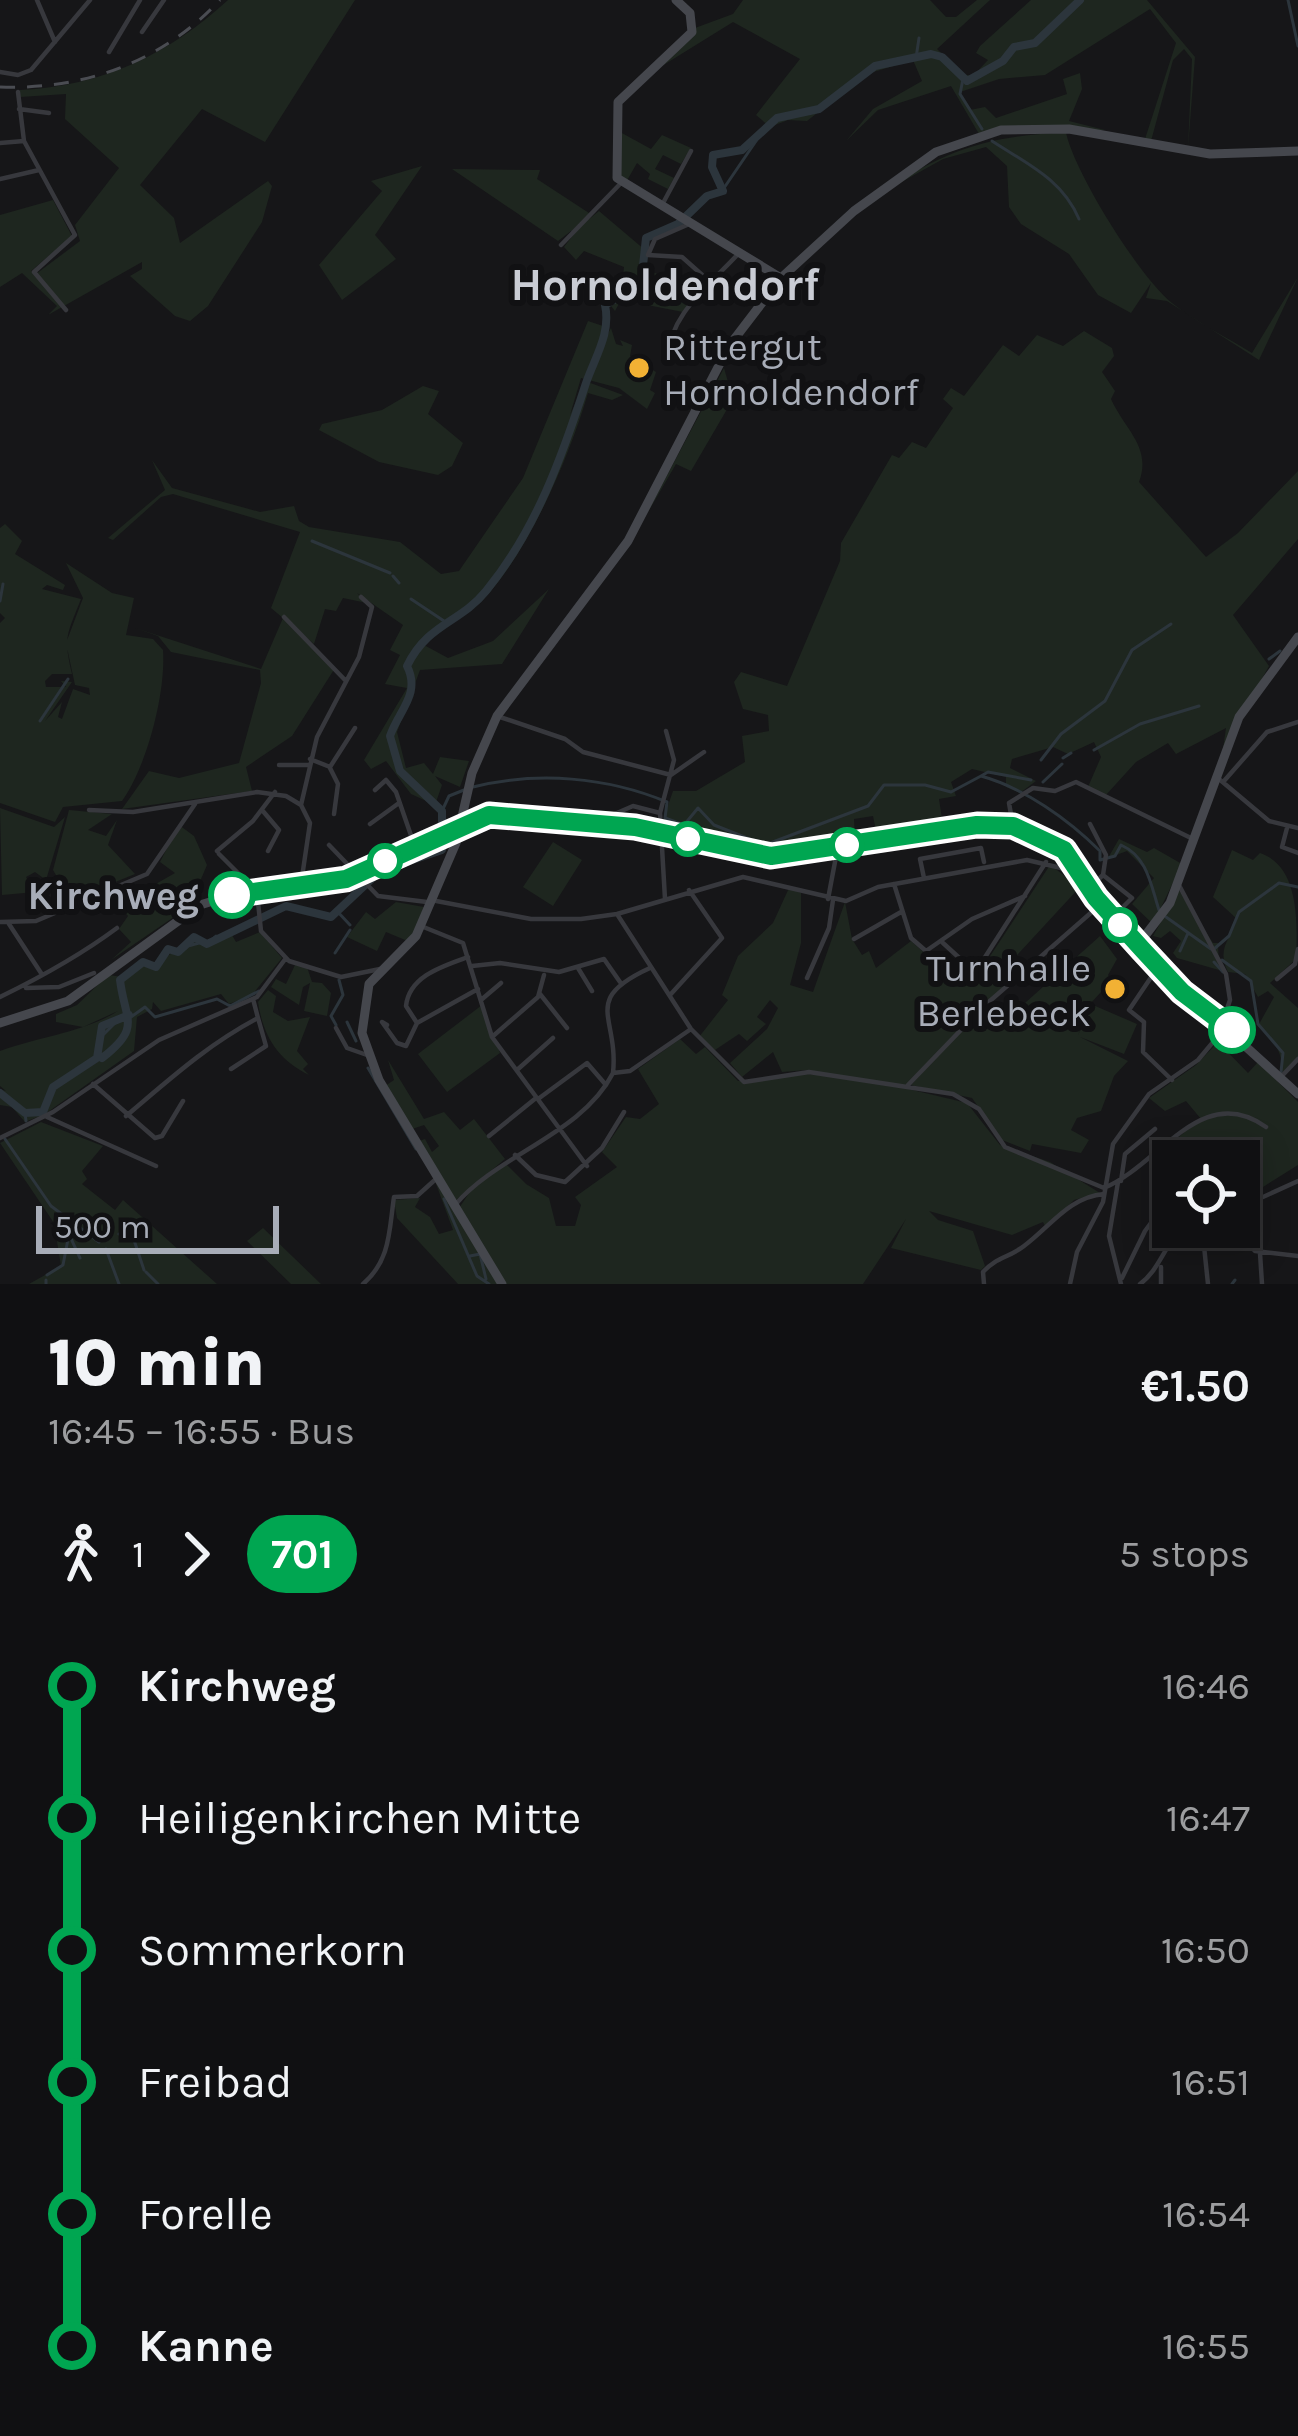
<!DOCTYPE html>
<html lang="en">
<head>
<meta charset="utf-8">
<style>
	body { margin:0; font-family:Karla,sans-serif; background:#19191b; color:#f1f3f6; height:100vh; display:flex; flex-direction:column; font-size:45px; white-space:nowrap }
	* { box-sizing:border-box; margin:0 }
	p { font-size:39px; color:#9c9d9f }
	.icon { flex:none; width:66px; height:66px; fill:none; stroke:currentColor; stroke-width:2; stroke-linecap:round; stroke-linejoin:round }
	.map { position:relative; height:1284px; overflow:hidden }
	.details { display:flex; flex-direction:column; background:#101012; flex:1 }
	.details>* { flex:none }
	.badge { padding:0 24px; border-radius:39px; font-size:42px; line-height:78px }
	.buttons { position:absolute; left:1152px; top:1140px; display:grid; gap:24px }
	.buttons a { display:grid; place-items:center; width:108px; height:108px; border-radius:0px; background:#101012; box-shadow:0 6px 30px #0003,0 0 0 3px #303032; font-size:60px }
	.scale { position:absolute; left:36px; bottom:30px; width:243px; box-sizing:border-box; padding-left:12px; border:6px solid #a8adb8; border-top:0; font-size:33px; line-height:42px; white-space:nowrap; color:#a8adb8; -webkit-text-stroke:9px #111113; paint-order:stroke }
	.map>.badge { position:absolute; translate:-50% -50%; box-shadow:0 0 0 6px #fff }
	.legs { display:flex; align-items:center; gap:18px; height:132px; padding:0 48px; font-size:39px }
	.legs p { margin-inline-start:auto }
	.head { display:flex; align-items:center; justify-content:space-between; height:204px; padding:0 48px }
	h1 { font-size:66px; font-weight:800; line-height:90px }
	ul { padding:0 48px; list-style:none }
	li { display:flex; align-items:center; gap:42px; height:132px; font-size:45px }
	li i { display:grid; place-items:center; width:18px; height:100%; margin:0 15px; background:currentColor }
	li i::after { content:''; width:30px; height:30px; margin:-15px; border:9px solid; border-radius:50%; background:#101012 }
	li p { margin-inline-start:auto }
	li:first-child i { background:linear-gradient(#0000 50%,currentColor 0) }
	li:last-child i { background:linear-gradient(currentColor 50%,#0000 0) }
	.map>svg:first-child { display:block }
	.green { fill:#1e261f }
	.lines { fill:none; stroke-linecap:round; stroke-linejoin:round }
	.stream { stroke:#2c353c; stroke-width:3 }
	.river { stroke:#2c353c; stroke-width:8 }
	.street { stroke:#37383d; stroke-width:4.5 }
	.secondary { stroke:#45474d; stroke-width:9 }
	.rail { stroke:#4a4c52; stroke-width:3; stroke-dasharray:15 12; stroke-linecap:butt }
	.line-1-casing { stroke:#fff; stroke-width:27 }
	.line-1 { stroke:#00a651; stroke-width:18 }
	.poi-dot { fill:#f2b134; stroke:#111113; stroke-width:4.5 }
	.stop-1-dot { fill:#fff; stroke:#00a651; stroke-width:6 }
	.labels { text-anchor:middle; stroke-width:12; stroke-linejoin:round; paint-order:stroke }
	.poi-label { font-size:39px; fill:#a8adb8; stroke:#111113; text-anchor:start }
	.stop-label { font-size:39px; font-weight:bold; fill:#a8adb8; stroke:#111113; text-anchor:end }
	.quarter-label { font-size:45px; font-weight:bold; fill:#c9ccd4; stroke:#111113 }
</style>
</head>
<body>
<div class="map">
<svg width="1298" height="1284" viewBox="0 0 1298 1284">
	<rect width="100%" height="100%" fill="#161618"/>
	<path class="green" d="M228,0H355L265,142L202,109L140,185L174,218L180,243L268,181L272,186L262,222L208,306L190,321L175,316L130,276L142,269V262L48,315L57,306L22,273L0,287V215L53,200L72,236L31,271L36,274L80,241L75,225L119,168L65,119L66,94L20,97V90C102,86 168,55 228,0Z
		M743,0H930L946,17H956L977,0H990L937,49L962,74L973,76L988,60L976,53L980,46L1031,0H1147L1195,57L1188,148L1192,59L1184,49L1173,60L1151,141L1145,139L1176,43L1150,9L1045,75L999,79L960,92L970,110L985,107L996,118L1067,94L1063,79L1080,73L1082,89L1069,121L1105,130L979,134L951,86L878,110L846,141L873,109L922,81L913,60L867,74L807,121L788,120L770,127L756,115L800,59L733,22L662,66L695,28L733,14Z
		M620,132L651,149L662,135L691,148L681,164L663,155L655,169L674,178L668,189L648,179L650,174L637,163L625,184L620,179Z
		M1066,133C1076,176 1142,280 1172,303C1196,322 1226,337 1252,353L1298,277L1259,360L1167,301L1146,298L1151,283L1131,313L1098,295L1069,254L1021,224L1009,207L1007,166L986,147L943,159L880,194C941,151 992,134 1066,133Z
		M422,166L375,235L396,259L342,300L319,265L382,191L371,181Z
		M452,169L540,170L537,179L589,213V219L599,211L645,250L647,270L698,289L683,312L642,304L644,296L635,292L623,296L615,311L607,301L622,285L624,267L584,251L576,260L564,247L574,234L571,231L558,241Z
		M588,321L606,327L601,347L611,328L616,344L623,346L620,340L632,345L630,356L656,372L650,390L655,393L647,409L619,388L581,378L570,415L585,381L623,395L612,400L588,393C569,458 529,551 483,600C466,618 441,625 424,645L448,658L493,641L549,589L502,664L420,670L397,732L406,768L424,763L433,774L440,757L469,761L460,787L435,776L442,785L435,805L411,794L386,761L371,769L364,760L407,688L385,684L400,655L390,650L403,625L357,593L367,603L343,598L336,611L325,609L314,644L271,608L300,532L173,494L161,497L113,540L108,538L165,490L152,460L172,488L260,512L294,506L299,521L309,527L400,542L441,574L459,571L523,478Z
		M1084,331L1112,348L1114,356L1102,372L1115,391L1111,399C1125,430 1152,447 1139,482L1206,557L1238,533L1298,471V539L1233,615L1269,666L1223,749L1226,728L1176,754L1168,743L1136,762L1105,796L1088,787L1101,757L1094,742L1068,754L1053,747L1012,759L1010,768L1036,781L1020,793L1006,787V777L972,769L951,782L956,796L939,799L943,825L877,835L873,816L854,819L855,840L757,852L741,835L708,830L705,842L678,835L680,827L663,820L673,791H696L745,762L742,736L769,731L768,715L743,709L734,682L741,672L787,686L840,561L841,543L892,455L899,458L912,442L926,448L953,408L943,399L951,388L964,396L1003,345L1019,356L1037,335L1063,346Z
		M724,368L733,399L691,471L676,464L644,519Z
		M423,386L439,391L428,414L463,443L452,466L438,475L379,462L319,430L322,424L382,410Z
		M5,524L22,541L15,554L65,585L63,590L47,585L42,589L81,599C67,635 63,637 72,674H52L45,681L46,687H66L61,681L72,682L45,721L62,702L58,717L62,719L73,689L90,695L89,688L75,685L66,643L83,598L66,563L112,593L134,598L126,635L153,639L163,650C166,693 147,766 122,801L63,807L55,822L0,803V623L5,618L0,613V528Z
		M283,618L335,668L292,736L246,767L252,791L122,809L149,771L179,778L239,763L261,683L260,670L171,652L158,636L135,628L261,669Z
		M0,808L54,827L65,817L46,880L35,872L26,877L35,892L2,895Z
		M69,810L112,814L88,830L106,836L117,820L108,845L135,874L71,900L53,870Z
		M179,825L194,836L207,865L198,886L180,902L187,908L111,960L131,942L119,929L128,916L119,905L175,873L160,862Z
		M1119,839L1147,852L1154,848L1182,864L1153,924L1132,904L1154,878L1127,851L1108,858Z
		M553,842L582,860L553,906L523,887Z
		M1232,850L1253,860L1260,853C1298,866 1298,918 1296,959L1270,983L1298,1008V1057L1282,1073C1282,1053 1278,1044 1258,1026L1274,997L1268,991L1258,997L1245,974L1228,972C1216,947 1231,940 1237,919L1213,897Z
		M1050,865L1080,887L1006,967L1010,981L904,1088L967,1103L1000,1145L1050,1162L1100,1193L1074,1200L1046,1228L1043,1222L1012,1235L929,1211L938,1220L973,1231L985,1266L981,1270L891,1248L906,1219L863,1284H506L459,1208L472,1189L505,1163L526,1184L549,1198L556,1226H575L581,1205L575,1197L617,1167L602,1152L626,1117L640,1119L659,1104L638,1069L680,1039L696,1054L705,1047L738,1081L798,1073L868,1080L807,1070L782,1072L773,1052L742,1077L730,1063L767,1029L778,1008L770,1000L757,1017L766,1024L747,1041L739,1034L715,1050L699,1037L728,1000L722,995L738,956L773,923L789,888L801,893V943L790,985L813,992L845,902L852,939L862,955L869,951L876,968L911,941L960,984L971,973L977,976Z
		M1179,890L1213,943H1218L1219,970L1177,958L1173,953L1181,941L1170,931L1161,938L1153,936Z
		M396,902L424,907L410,942L386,932L377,951L347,937L366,912L375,919Z
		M260,932L282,958L252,995L229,1004L221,994L161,1011L153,1002L152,1009L137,1017L134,1051L45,1114L25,1122L12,1107L0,1105V1089L6,1091L0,1086V1051C41,1036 82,1033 118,1011L83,1027L56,1022V1014L77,1005L108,975L124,977L136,965L158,962L194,939L203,943L232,935L236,942Z
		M1100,936L1117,959L1108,975L1111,981L1090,1004L1078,1035L1093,1005L1137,1024L1124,1054L1080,1037L1128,1061L1114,1076L1101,1111L1077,1118L1071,1130L1089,1140L1081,1153L1032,1144L1030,1151L1002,1140L972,1098L911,1085L984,1006L1000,1016L1015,1012Z
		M295,965L307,967L312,982L322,983L331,993L327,1016L304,1011L310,983L303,987L299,1005L271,987L276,979L286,984Z
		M268,990L276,996L273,1012L288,1021L310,1017L297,1051L308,1064L303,1069L309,1075C278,1060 263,1036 258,1002Z
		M482,1005L500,1053L447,1092L418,1054Z
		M1218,1042L1248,1073L1258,1062L1298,1102V1165L1263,1187L1244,1176L1239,1182V1161H1210L1184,1152L1171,1164L1160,1152L1201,1119L1186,1101L1165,1111L1149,1098L1196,1065Z
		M388,1060L424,1119L444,1112L460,1130L474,1119L505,1159L456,1200L419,1141L425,1139L432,1152L439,1146L424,1125L412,1129L385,1086L394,1080Z
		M41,1122L103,1146L82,1171L87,1179L82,1184L115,1210L123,1200L217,1284H29L61,1266L54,1223L0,1143Z
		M435,1181L501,1284H458L397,1218L394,1200L420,1198L415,1207L430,1217L439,1234L453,1230Z
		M263,1228L321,1284H291L247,1241Z"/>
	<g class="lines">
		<path class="stream" d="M1288,0L1298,46
			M916,58L919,38
			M963,79L960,94L982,129
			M992,141C1027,164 1062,179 1079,219
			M724,188L756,141
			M312,541L390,573
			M393,576L399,583
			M411,599L444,621
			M0,601L3,584
			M1269,659L1280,651
			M40,721L68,679
			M1094,750L1140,724L1199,706
			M1063,758L1071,753
			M1041,760L1061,734L1105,701L1132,650L1171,624
			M981,776L988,772L1031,780
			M1043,782L1062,764
			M473,787C538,771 607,777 667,802L665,818L684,825L698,808L714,825L765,845L868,806L884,785H925L951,792L981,776C1024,788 1068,819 1100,851V860L1115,856L1121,845C1148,857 1151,886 1159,910
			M442,811L449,796L464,790
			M336,910L350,925
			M1166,917L1211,949
			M207,944L216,936
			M188,946L199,943
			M1214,949L1229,936L1239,912L1279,883L1298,887
			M1180,951L1188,933
			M178,952L186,948
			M335,953L350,930
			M1222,960L1251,981L1258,1024L1283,1053L1281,1072
			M1214,962L1223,972
			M131,1017L145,1007L155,1017L217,999L230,1006L259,991
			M347,1022L356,1041
			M336,1025L331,1016L343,995L339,980
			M104,1034L122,1016
			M93,1063L98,1057
			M368,1068L416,1149
			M53,1087L68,1077
			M25,1113L26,1121
			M5,1139L51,1206L99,1242
			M444,1199L477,1276L489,1284
			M69,1234L80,1258
			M119,1234L133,1237L144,1270
			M106,1249L119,1284
			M470,1256L480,1254L486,1279
			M146,1272L158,1284
			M47,1275L63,1265L69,1234
			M46,1280V1284
			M1232,1284L1235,1280"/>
		<path class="river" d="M102,1058C142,1027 125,1021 120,980L143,962L156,967L168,949L178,952L194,937L207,944L286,906L331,917L380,871L442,850V811L400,771L390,736C399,710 421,694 407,666C428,623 460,623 486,591C536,530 562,457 586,383C596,355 611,333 605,305L641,284L646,238L678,224L707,196L723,191L712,167L713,155L742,150L777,118L819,109L875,66L931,54L942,57L967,81L1003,61L1014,47L1035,43L1080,0
			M0,1093L25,1113L43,1112L53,1087L97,1058L102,1026L129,1015"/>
		<path class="street" d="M37,0L55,42
			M142,32L164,0
			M109,52L140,0
			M0,72L18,75L31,70L90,0
			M18,92L24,141L75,235L34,272L66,310
			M19,109L49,113
			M0,143L24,141
			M0,179L39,170
			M662,205L691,151
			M687,225L655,239L648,255L682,257L709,281
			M561,245L621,183
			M670,361C663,319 713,282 739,253
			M284,617L345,680
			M497,716L565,739L583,752L671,775L704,752
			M310,759L330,767L355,728
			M279,765H308
			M330,768L338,784L334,814
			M1219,779L1269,821L1298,828
			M1224,781L1267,732L1298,722
			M375,790L386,780L396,792L415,847
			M301,805L317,737L359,657L372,607L361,597
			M89,810L133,812L257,792L286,796L301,805L310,823L301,884
			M262,810L279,830L268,851
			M503,810L610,816L633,806L660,813
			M370,824L399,803
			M1090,824L1106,855L1103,875
			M1013,826L1009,803L1033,788L1055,791L1076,782L1193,839
			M1287,828L1282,847L1298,853
			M329,845L378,896L427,902
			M217,851L253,821L275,792
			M219,854L242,877L239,893
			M924,878L920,859L981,848L984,862
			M894,884L911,938L926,951L972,919L1025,896
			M1090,887L1103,875L1132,898L1115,915
			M1180,887L1226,974L1230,1000L1223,1021
			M257,892L261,931L289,961L341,977L380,969
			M665,899L660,813L674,760L666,731
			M828,899L838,846
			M431,900L531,919H581L617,914L743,877L846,901L878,887L1027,860L1061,868L1087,891
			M617,914L691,1029L744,1082L809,1072L953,1094L979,1109L1005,1147L1104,1188
			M0,922L36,921L147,874L195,804
			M9,924L41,973
			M421,926L463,943L492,1037L587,1166
			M854,939L901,912
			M943,943L966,964L980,965L1046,862
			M472,966L500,963L559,972L604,959L620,982
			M1158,967L1129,1010L1144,1022L1143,1052L1172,1080
			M578,968L592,991
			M807,978L829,928L833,900
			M1277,979L1295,964L1298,949
			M26,988L59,987L94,973
			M540,994L567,1028
			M670,995L722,938L689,890
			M0,997C41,977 78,957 117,928
			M481,1000L501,983
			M417,1023L478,989
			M387,1025L382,1022L397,1043L406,1046L417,1023L406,1006C409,976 443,966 468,957
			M336,1028L347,1048L367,1055
			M492,1037L538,997L544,975
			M231,1069L266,1046L258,1018
			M517,1070L553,1038
			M613,1073C619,1016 580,1000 650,968
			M1279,1079L1298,1059
			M93,1084L155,1138L162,1136L183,1101
			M908,1085L983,1007L1101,904
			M538,1099L587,1063L606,1085
			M126,1116C170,1079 207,1045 258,1018L253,999
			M47,1117L156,1166
			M489,1136L536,1098
			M0,1138L53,1112L159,1040L257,997L286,958
			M515,1155L536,1175L565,1182L602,1148L624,1112
			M1121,1181L1125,1154L1155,1129
			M1118,1182L1109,1236L1121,1284
			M1104,1188C1160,1165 1201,1081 1266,1127
			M455,1205C498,1154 582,1134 613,1073L630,1071L691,1029
			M1239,1208L1298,1181
			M1202,1227L1208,1284
			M1234,1227L1255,1251L1298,1256
			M1260,1253L1262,1284
			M1122,1278L1145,1231L1173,1193
			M363,1284C391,1260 389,1230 394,1197L417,1196L437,1178
			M984,1284L983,1272C995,1258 1010,1257 1024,1246C1051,1226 1069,1197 1104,1194
			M1070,1284L1077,1252L1103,1202L1113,1144L1149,1094L1198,1060L1224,1029
			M1140,1284C1163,1267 1164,1239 1189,1227
			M1161,1284V1267"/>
		<path class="secondary" d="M676,0L690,13L692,32L618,102L617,178L781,278
			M967,825L1024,829L1064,850L1101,904L1158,967L1298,1094
			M456,843L472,773L497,716L628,541L729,346L781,278L854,211L936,152L1001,130L1069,129L1210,154L1298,151
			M456,843L416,936L369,984L362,1033L379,1080L502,1284
			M1138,945L1170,903L1239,717L1298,637
			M0,1023L68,1001L200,905L239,893L346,879L489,815L635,827L758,856L971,826"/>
		<path class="rail" d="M0,87C84,90 162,62 220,0"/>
	</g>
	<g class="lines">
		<defs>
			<path id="line-1" d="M232,895L346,879L489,815L635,827L771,856L977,825L1013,826L1064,850L1096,898L1142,949L1182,992L1232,1030"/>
		</defs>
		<use href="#line-1" class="line-1-casing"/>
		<use href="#line-1" class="line-1"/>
	</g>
	<g class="poi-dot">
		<circle cx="639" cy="368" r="12"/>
		<circle cx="1115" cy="989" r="12"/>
	</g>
	<g class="stop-1-dot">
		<circle cx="688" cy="839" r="15"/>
		<circle cx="847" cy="845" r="15"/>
		<circle cx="385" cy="861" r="15"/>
		<circle cx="232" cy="895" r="21"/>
		<circle cx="1120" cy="925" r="15"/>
		<circle cx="1232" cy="1030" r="21"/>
	</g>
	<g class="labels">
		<g class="poi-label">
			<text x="663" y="360">Rittergut<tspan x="663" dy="45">Hornoldendorf</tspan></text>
			<text x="1091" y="981" text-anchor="end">Turnhalle<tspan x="1091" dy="45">Berlebeck</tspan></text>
		</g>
		<g class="stop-label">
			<text x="199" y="909">Kirchweg</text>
		</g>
		<g class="quarter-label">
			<text x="665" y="300">Hornoldendorf</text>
		</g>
	</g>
</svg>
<div class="buttons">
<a><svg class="icon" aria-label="locate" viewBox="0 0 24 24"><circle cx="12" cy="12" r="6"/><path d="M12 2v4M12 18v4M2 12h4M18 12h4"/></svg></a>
</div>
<div class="scale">500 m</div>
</div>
<section class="details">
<div class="head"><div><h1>10 min</h1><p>16:45 – 16:55 · Bus</p></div><b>€1.50</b></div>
<div class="legs"><svg class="icon" aria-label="walk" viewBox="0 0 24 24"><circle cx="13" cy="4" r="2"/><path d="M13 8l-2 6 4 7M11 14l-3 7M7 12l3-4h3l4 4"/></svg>1<svg class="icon" aria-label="forward" viewBox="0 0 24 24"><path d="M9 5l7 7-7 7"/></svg><b class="badge" style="background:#00a651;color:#fff">701</b><p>5 stops</p></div>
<ul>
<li><i style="color:#00a651"></i><b>Kirchweg</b><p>16:46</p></li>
<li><i style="color:#00a651"></i><span>Heiligenkirchen Mitte</span><p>16:47</p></li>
<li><i style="color:#00a651"></i><span>Sommerkorn</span><p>16:50</p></li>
<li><i style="color:#00a651"></i><span>Freibad</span><p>16:51</p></li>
<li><i style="color:#00a651"></i><span>Forelle</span><p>16:54</p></li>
<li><i style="color:#00a651"></i><b>Kanne</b><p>16:55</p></li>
</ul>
</section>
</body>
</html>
